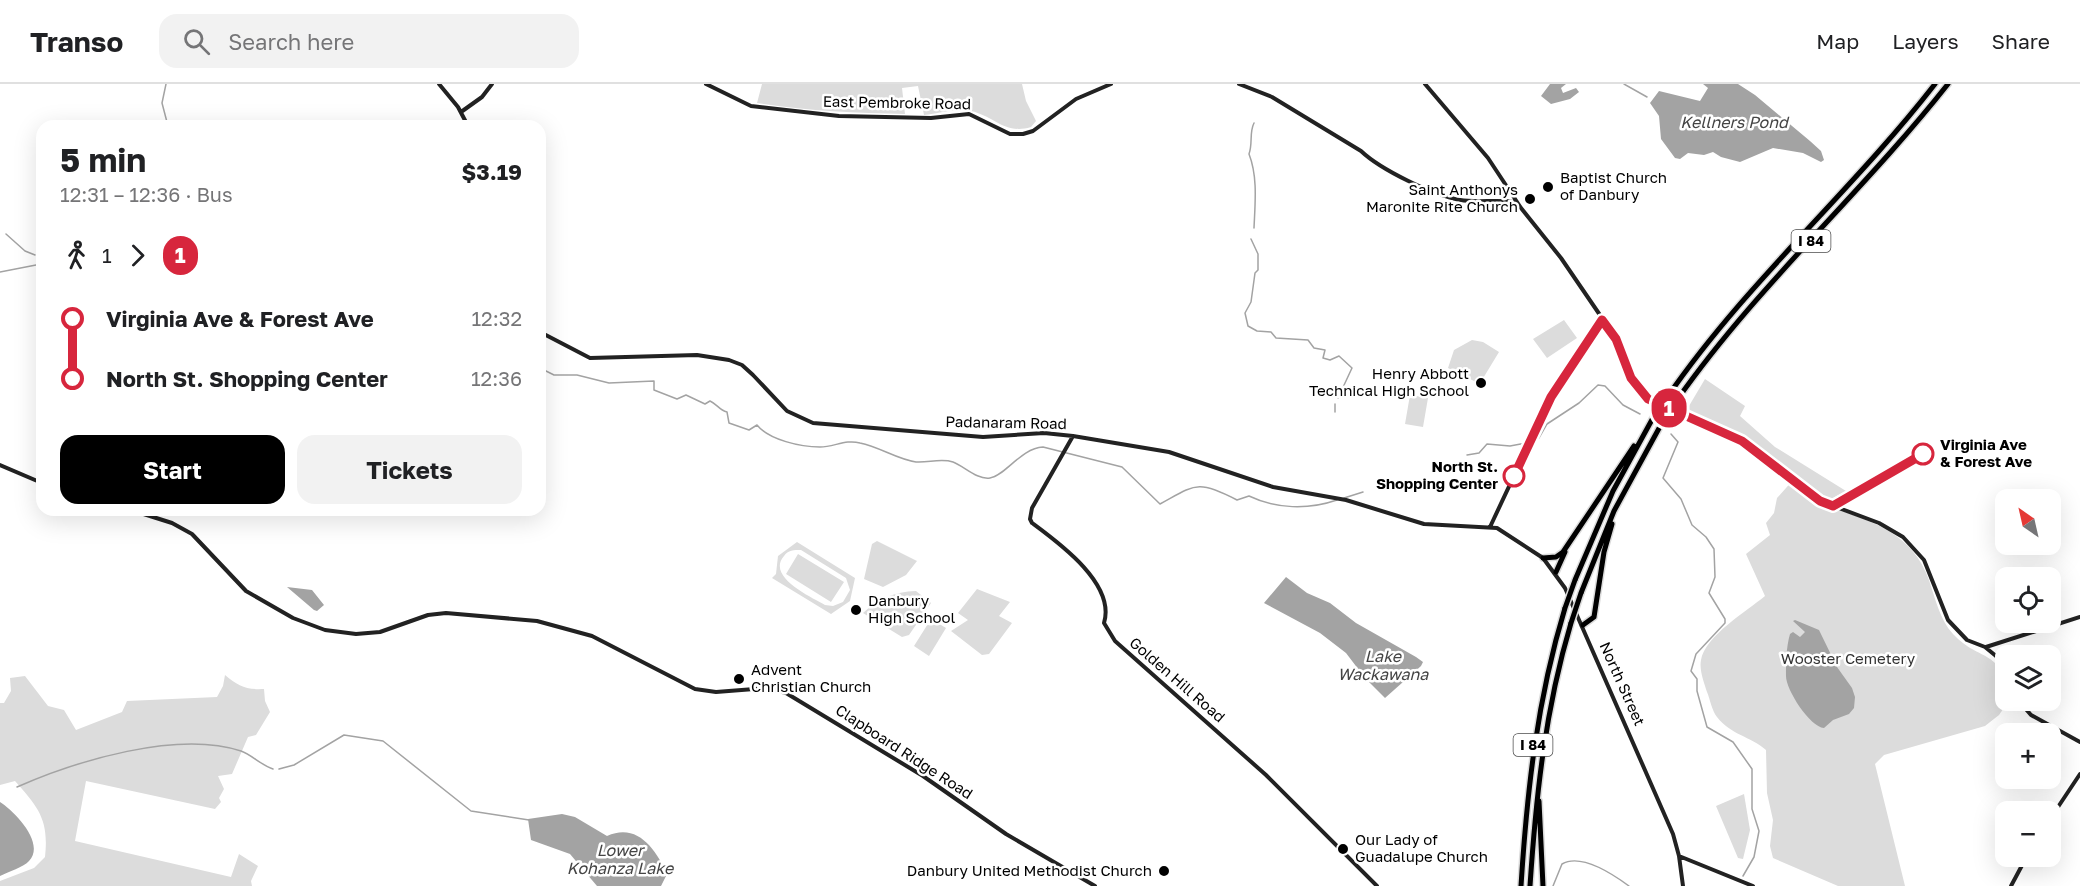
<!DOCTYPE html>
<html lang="en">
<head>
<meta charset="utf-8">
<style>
	body { margin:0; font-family:"Golos Text",sans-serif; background:#f2f2f2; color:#202124; height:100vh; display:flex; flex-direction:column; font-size:22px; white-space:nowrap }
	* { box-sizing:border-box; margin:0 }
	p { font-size:20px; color:#757577 }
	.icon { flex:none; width:33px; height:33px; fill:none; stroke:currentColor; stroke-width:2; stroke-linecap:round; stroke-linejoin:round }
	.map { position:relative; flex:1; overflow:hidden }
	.sheet { position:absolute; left:36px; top:36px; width:510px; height:396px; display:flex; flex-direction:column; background:#fff; border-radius:18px; box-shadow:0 6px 24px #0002 }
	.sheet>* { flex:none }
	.badge { padding:0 12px; border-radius:20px; font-size:21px; line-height:39px }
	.needle { width:39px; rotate:326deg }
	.controls { position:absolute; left:1995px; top:405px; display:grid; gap:12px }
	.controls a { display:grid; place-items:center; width:66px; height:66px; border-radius:12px; background:#fff; box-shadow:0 6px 24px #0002; font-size:30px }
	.map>.badge { position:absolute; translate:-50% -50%; box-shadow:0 0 0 3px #fff }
	.legs { display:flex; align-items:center; gap:9px; height:66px; padding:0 24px; font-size:20px }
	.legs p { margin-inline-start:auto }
	.overview { display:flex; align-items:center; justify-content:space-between; height:102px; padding:0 24px }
	h1 { font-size:33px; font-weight:700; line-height:45px }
	.action { display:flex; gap:12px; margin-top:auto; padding:12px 24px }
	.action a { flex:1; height:69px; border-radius:18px; background:#000; color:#fff; font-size:24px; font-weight:700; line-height:69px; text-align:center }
	.action a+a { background:#f2f2f2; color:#202124 }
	ul { padding:0 24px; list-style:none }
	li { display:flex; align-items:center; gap:21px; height:60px; font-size:22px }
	li i { display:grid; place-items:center; width:9px; height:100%; margin:0 8px; background:currentColor }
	li i::after { content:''; width:15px; height:15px; margin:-8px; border:4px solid; border-radius:50%; background:#fff }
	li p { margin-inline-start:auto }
	li:first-child i { background:linear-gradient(#0000 50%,currentColor 0) }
	li:last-child i { background:linear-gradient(currentColor 50%,#0000 0) }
	header { display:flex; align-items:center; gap:36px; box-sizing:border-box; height:84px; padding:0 30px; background:#fff; border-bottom:2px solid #e0e0e0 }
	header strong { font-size:28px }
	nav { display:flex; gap:33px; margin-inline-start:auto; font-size:21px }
	.search { width:420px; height:54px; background:#f2f2f2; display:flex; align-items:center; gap:15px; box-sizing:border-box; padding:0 21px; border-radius:18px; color:#757577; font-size:22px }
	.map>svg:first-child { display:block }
	.green { fill:#dcdcdc; fill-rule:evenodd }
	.water { fill:#a3a3a3 }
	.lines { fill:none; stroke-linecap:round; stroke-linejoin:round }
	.stream { stroke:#a3a3a3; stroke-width:1.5 }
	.highway-casing { stroke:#dbdbdb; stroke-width:8 }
	.secondary { stroke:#222; stroke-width:4 }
	.highway { stroke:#000; stroke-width:5 }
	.highway-bridge-casing { stroke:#dbdbdb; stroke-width:8; stroke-linecap:butt }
	.highway-bridge { stroke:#000; stroke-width:5 }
	.line-1-casing { stroke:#fff; stroke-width:14 }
	.line-1 { stroke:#d7263d; stroke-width:9 }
	.poi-dot { fill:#000; stroke:#fff; stroke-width:2 }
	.stop-1-dot { fill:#fff; stroke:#d7263d; stroke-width:3 }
	.labels { text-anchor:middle; stroke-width:5; stroke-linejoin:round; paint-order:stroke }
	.shield { fill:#fff; stroke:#4c4c4c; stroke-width:1.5 }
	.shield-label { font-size:14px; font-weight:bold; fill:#000 }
	.street-label { font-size:15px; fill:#000; stroke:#fff }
	.poi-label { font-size:15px; fill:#000; stroke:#fff; text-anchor:start }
	.stop-label { font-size:15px; font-weight:bold; fill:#000; stroke:#fff; text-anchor:start }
	.park-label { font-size:15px; fill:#333; stroke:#fff }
	.water-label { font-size:16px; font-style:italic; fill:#444; stroke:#fff }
</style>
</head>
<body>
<header>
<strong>Transo</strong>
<div class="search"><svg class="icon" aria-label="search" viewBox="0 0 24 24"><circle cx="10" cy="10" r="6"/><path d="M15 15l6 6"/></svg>Search here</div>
<nav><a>Map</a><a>Layers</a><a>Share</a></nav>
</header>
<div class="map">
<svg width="2080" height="802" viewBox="0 0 2080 802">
	<rect width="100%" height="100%" fill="#fff"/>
	<path class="green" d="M762,0H1022L1026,17L1036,37L1031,43C1005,51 994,32 971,27C956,23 939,30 924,31L918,2L902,4L905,30C855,29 807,27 757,19Z
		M1564,236L1577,254L1547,274L1533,255Z
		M1472,256L1483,258L1499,268L1482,296L1476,298L1448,284L1454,266Z
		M1705,295L1745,322L1740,332L1775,363L1846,407L1831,415L1826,422C1871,437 1912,448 1929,496C1935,514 1940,536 1953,550C1980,579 2005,564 2006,616L2008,618L1999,631L1985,642L1884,671L1875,680L1905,802H1838L1773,774L1770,762L1773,736L1767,709L1766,666C1750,652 1731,651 1717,633C1712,627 1710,615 1707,608C1704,598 1699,586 1701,576C1705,552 1747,527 1765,512L1746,470L1770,451L1766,439L1774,429L1777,414L1794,395L1753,360L1686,327Z
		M1410,311L1428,314L1423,343L1405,340Z
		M877,457L917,477L906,491L883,503L864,495L872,460Z
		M797,458L855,494L850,517L831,530L772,494L776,490L778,472ZM801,466L846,494L850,506L843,518L833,522L825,521C811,513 766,493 784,472C788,466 794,466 801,466Z
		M798,470L844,498L831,518L786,490Z
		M977,505L1010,518L999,532L1012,539L989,570L982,571L951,547L968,536L958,529Z
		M916,507L931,519L909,551L902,553L863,529C879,514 894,508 916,507Z
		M931,535L946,544L929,572L914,562Z
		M225,591C238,602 246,606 264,605L265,617L270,628L256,651L248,653L232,690L218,692L224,705L219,714L221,718L215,725L86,697L75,757L231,793L239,770L258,782L251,797L252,802H0V797L34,784L45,773C49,736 39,724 15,697L0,701V619H4L11,607L10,594L25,592L48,622L64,626L76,646L122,628L127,617L217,613L223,602Z
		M1744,710L1750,746L1743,775L1738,774L1716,722Z"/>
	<path class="water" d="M1550,0H1566L1561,4L1563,9L1576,4L1579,8L1570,15L1551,20L1541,12Z
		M1703,0H1738L1755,11L1810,57L1821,67L1824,76L1821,78L1803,69L1773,64L1740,78L1721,73L1713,68L1704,71L1688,69L1680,75L1675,74L1661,55L1659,32L1650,19L1659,7L1700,17L1708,4Z
		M1286,493L1307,509L1330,519L1356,539L1416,573L1423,578L1421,582L1385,614L1365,594L1346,569L1320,549L1264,519Z
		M287,503L312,506L324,521L317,527L314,526Z
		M1795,536L1819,546L1837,583L1852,604L1855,613L1854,624L1849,630L1833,636L1824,644C1810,643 1786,606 1786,592C1786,579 1786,564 1790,550L1793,548L1800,553L1805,548L1793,537Z
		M0,718C14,727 46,759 29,777C24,783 8,788 0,792Z
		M562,730L575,733L607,752C637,738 656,765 667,790L661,802H597L570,770L531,756L528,735Z"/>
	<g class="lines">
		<path class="stream" d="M166,0L162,19L168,42
			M1624,0L1647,13
			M1254,144C1255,120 1258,93 1249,70C1253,59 1249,49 1254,39
			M6,150L25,167L35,171
			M1251,155L1258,170V186L1255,189L1251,218L1245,229L1248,242L1257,247L1271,248L1276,254L1308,256L1314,264L1325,266L1323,274L1330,276L1339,272L1352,284L1338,314
			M0,188L36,181
			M540,284L554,291H577L609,299L654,297V306L677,315L686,311L705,320L710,317C717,320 719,326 727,328L729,339L749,346L757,341C769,356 801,363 820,363C834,363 846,355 860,359C880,363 896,375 916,378C928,379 941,374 953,378C964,382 977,396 990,394C1005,392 1021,364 1043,363L1122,383L1160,420C1195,401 1197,395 1237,416L1249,412C1276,425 1308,426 1337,416
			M1335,328V320
			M1671,350L1678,358L1663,394L1681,415L1692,441L1706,453L1714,465L1715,493L1709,509L1725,535V539L1696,570L1691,587L1697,595V607L1707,643L1733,658L1752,685V725L1759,747L1754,773L1743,792
			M1539,354L1547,340L1579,319L1598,301L1605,302L1623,321L1640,330
			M1467,371L1479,369L1487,360L1510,362L1526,359
			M1344,414L1363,408
			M279,685L294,681L344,651L383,657L471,727L529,736
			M17,703C76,677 177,646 241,667C252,671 261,681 273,685
			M1553,802L1562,780C1581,769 1614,791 1629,802"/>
		<defs>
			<path id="highway" d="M1668,312C1746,199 1851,108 1935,0
				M1677,316C1757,202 1862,109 1948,0
				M1543,474L1556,473L1563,468L1634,362
				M1556,488L1565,468
				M1575,496L1613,407L1654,332
				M1581,509L1614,427L1663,337
				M1583,541L1594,533L1604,468L1612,440
				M1539,717L1543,802
				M1521,802C1527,707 1537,616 1565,524
				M1530,802C1536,712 1545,626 1571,539"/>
		</defs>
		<use href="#highway" class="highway-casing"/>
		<path class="secondary" d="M439,0L458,23L468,42
			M706,0L751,22L839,32L931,34L969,30L1010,50H1023L1033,47L1076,15L1111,0
			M1239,0L1272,13L1361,67C1381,86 1433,111 1460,116C1478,119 1497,115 1516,118
			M1425,0L1488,74L1521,124L1561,174L1615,253L1629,292L1641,309L1656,319L1687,331L1742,357L1820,417L1879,439L1903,453L1924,476L1948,536L1967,556L1985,563L1996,572L2006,588
			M461,28L482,13L492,0
			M540,248L590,274L697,271L729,276L742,281L753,291L787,327L813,339L983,353L1044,349L1073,352L1169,368L1273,403L1346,416L1424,440L1497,444L1543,474L1565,504L1673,750L1679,772L1683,802
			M1073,352L1032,424L1030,435L1032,439C1059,459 1116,500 1104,539L1115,557L1266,691L1377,802
			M0,381L42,399
			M131,426L172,439L192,450L246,507L293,534L325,546L356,550L380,548L428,531L446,529L537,537L592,552L695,605L716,608L767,604L786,609L923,692L1006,750L1095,802
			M1490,443L1551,313L1602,236
			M1986,563L2080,533
			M2018,616L2031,631L2080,658
			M2050,735L2080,690
			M1679,772L1753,802
			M2011,802L2027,772"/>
		<use href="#highway" class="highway"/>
		<defs>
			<path id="highway-bridge" d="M1654,332L1668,312
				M1663,337L1677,316
				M1565,524L1575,496
				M1571,539L1581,509"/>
		</defs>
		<use href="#highway-bridge" class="highway-bridge-casing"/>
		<use href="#highway-bridge" class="highway-bridge"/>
	</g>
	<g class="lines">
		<defs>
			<path id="line-1" d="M1514,392L1551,313L1602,236L1616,255L1631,294L1648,315L1742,357L1820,417L1833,422L1923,370"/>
		</defs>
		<use href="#line-1" class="line-1-casing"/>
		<use href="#line-1" class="line-1"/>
	</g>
	<g class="poi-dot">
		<circle cx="1548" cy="103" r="6"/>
		<circle cx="1530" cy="115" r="6"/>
		<circle cx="1481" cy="299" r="6"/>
		<circle cx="856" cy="526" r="6"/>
		<circle cx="739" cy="595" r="6"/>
		<circle cx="1343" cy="765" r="6"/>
		<circle cx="1164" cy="787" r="6"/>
	</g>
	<g class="stop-1-dot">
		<circle cx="1923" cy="370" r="10"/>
		<circle cx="1514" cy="392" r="10"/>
	</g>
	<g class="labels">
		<g class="shield">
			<rect x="1791.5" y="146" width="39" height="22" rx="4.5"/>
			<rect x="1513.5" y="650" width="39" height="22" rx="4.5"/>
		</g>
		<g class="shield-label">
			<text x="1811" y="162">I 84</text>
			<text x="1533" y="666">I 84</text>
		</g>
		<g class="street-label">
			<text transform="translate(897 19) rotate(1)" y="5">East Pembroke Road</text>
			<text transform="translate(1006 339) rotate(1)" y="5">Padanaram Road</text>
			<text transform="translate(1177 596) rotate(41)" y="5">Golden Hill Road</text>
			<text transform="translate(1622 600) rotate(66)" y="5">North Street</text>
			<text transform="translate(904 668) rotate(33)" y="5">Clapboard Ridge Road</text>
		</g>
		<g class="poi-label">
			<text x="1560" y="99">Baptist Church<tspan x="1560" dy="17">of Danbury</tspan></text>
			<text x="1518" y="111" text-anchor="end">Saint Anthonys<tspan x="1518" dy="17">Maronite Rite Church</tspan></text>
			<text x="1469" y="295" text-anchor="end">Henry Abbott<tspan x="1469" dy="17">Technical High School</tspan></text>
			<text x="868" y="522">Danbury<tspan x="868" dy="17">High School</tspan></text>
			<text x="751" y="591">Advent<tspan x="751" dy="17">Christian Church</tspan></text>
			<text x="1355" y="761">Our Lady of<tspan x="1355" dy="17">Guadalupe Church</tspan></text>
			<text x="1152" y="792" text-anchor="end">Danbury United Methodist Church</text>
		</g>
		<g class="stop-label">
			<text x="1940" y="366">Virginia Ave<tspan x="1940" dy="17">&amp; Forest Ave</tspan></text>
			<text x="1498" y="388" text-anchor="end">North St.<tspan x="1498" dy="17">Shopping Center</tspan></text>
		</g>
		<g class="park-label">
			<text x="1848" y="580">Wooster Cemetery</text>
		</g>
		<g class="water-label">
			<text x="1734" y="44">Kellners Pond</text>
			<text x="1383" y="578">Lake<tspan x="1383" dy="18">Wackawana</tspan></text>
			<text x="620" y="772">Lower<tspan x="620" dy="18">Kohanza Lake</tspan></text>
		</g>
	</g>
</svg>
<div class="controls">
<a><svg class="needle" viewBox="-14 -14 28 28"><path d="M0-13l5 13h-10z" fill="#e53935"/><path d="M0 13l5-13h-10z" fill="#757577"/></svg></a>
<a><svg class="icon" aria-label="locate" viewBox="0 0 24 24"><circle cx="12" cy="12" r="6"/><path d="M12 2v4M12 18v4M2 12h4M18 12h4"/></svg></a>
<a><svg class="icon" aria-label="layers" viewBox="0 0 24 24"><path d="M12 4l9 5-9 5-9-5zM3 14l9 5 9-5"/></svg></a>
<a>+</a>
<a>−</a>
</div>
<b class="badge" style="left:1669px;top:324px;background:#d7263d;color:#fff">1</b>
<section class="sheet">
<div class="overview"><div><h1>5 min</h1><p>12:31 – 12:36 · Bus</p></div><b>$3.19</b></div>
<div class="legs"><svg class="icon" aria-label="walk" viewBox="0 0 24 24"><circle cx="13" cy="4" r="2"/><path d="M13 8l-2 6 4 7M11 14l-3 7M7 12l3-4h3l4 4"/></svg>1<svg class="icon" aria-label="forward" viewBox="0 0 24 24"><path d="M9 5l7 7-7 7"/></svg><b class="badge" style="background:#d7263d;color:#fff">1</b></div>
<ul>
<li><i style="color:#d7263d"></i><b>Virginia Ave &amp; Forest Ave</b><p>12:32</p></li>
<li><i style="color:#d7263d"></i><b>North St. Shopping Center</b><p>12:36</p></li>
</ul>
<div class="action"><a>Start</a><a>Tickets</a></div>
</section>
</div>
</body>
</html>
